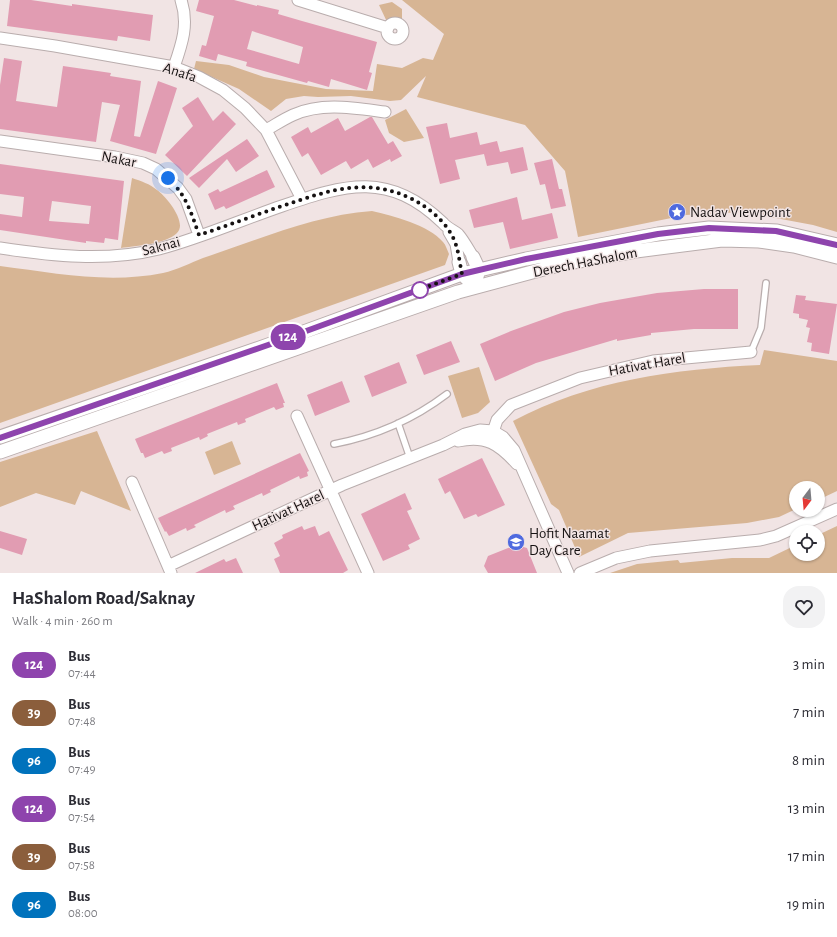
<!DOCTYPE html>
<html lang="en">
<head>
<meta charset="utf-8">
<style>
	body { margin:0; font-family:"Alegreya Sans",sans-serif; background:#f2f2f3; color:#2b2b33; height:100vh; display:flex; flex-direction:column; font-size:15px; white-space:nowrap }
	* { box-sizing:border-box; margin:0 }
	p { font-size:13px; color:#7c7c81 }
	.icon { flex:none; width:22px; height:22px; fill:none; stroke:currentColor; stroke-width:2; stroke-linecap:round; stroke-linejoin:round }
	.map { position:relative; height:573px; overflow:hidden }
	.details { display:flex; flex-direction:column; background:#fff; flex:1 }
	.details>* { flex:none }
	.badge { padding:0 8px; border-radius:13px; font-size:14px; line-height:26px }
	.needle { width:26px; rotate:196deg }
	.tools { position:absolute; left:789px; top:481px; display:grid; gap:8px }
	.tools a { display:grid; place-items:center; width:36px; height:36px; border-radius:50%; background:#fff; box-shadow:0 1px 3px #0004; font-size:20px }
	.you { position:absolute; width:20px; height:20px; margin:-10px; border:3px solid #fff; border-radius:50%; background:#1a73e8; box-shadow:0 0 0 6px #1a73e833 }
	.map>.badge { position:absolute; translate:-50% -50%; box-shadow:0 0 0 2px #fff }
	.round { display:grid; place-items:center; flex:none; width:42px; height:42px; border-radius:16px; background:#f2f2f3 }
	.summary { display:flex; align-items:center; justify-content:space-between; height:68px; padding:0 12px }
	h1 { font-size:19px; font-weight:600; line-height:30px }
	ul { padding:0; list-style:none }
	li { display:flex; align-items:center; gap:12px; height:48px; padding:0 12px }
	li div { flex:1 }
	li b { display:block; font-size:15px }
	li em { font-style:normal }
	li .badge { min-width:44px; font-weight:700; text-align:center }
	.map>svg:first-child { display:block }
	.green { fill:#d7b594 }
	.building { fill:#e19cb2; fill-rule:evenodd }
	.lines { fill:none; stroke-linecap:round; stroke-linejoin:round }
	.service-casing { stroke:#b9adad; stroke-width:8 }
	.minor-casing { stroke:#b9adad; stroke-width:13 }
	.tertiary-casing { stroke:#b9adad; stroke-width:15 }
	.service { stroke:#fff; stroke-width:5.5 }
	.minor { stroke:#fff; stroke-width:11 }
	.tertiary { stroke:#fff; stroke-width:13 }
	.line-casing { stroke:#fff; stroke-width:9 }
	.line { stroke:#8e44ad; stroke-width:6 }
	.walk { stroke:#161212; stroke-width:4; stroke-dasharray:0 7.2 }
	.stop-dot { fill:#fff; stroke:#8e44ad; stroke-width:2 }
	.labels { text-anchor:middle; stroke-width:3; stroke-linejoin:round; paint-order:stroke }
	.street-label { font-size:15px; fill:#161212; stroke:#f1e4e4 }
	.poi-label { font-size:15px; fill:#161212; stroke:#f1e4e4; text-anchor:start }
</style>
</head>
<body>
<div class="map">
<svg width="837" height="573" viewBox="0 0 837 573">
	<rect width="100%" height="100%" fill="#f1e4e4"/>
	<path class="green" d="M402,0H837V232L813,225L743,212L686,215L578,237L565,171L525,125L417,97L426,76L401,100L390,101L351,96L318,97L304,96L286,99L271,111L239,89L194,69L196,61L229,65L264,77L326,89L373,91L377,64L402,68L423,58L433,60L444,34Z
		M392,2L402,9V21L388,24L379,5Z
		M406,109L424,138L404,142L389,133L385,120Z
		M132,178C141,181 150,184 157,190C166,196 188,223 177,233C166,244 136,246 121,248Z
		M372,211C393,216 429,225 443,242C446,245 447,250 449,254L445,265L0,423V266C55,273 108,284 163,273C177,270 190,263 203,258C258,240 314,215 372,211Z
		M764,350L837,361V491L818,500V488H796V509L779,517L747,523L628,533L579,557L559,510L551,504L513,421C590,380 675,369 760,365Z
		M479,367L490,402L478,413L462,418L448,376Z
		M97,431L131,511L81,491L75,505L36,493L0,507V462Z
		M232,441L241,464L214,475L205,452Z
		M837,526V573H610L637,564L678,560L680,563L732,558H769L796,545V554H818V535Z"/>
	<path class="building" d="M10,0H31L72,6V4L153,15L150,41L118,36L117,41L7,26Z
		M199,0H234L257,6V5L279,10L278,14L302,21L377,42L369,72L372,73L367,90L331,79L329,87L308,81L307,83L246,66L247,62L218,54L216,61L199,56L202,45L206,46L214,16L196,11ZM252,31L303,47L299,64L247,49Z
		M4,58L22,61L16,101L57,107L63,66L111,73L110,76L141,81L134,136L140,137L158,81L177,88L156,154L110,141L120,105L102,102L96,142L0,129V85Z
		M198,97L213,121L223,111L236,124L187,176L165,155L193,126L182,108Z
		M370,117H372L388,144L393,141L402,156L391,162L390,159L373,168L368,159L351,169L346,161L321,175L308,153L302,157L291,137L308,127L311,133L338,118L345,131Z
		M447,123L450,138L477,132L480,145L497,141L500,152L523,147L528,170L511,174L508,162L487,166L484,154L455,160L460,179L440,184L426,127Z
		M247,139L259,156L236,172L227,159L199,188L189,178Z
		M552,159L559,189H562L566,206L551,209L545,184L540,185L534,163Z
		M0,164L124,181L118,240L105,238L104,243L86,241V243L0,230V214L22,217L24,197L0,194ZM52,201L91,206L89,224L49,221Z
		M267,170L275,187L226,209L224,206L215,210L208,194L218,189L220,192Z
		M517,197L522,220L552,213L558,238L510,249L503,222L474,228L469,210Z
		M704,289H738V329H694L651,333V335L617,341V339L536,363L495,381L480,344L511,331L564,312L600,303L657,293Z
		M796,295L806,296L805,300L837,304L829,354L811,351L812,343L807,342L810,328L806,327L808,320L799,318V314L793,313Z
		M451,341L460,362L424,375L416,355Z
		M399,362L407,383L372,397L364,376Z
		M342,381L350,402L315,416L307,395Z
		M277,383L285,403H283L284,407L276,410L274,407L245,419L246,422L238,425L237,422L207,434L208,436L200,440L199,437L171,448L172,451L164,454L162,451L145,458L143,453H141L135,439Z
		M300,453L309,471L307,472L308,476L300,479L299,476L270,490L271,492L263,496L262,493L233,506L235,509L226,513L225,510L194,525L196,527L187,531L186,528L169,536L166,531L165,532L158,518Z
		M482,458L505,505L478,517L476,514L464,519L450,491L445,494L438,479Z
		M405,493L412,509L407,511L420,539L408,545L410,549L383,561L361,514Z
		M302,526L304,530L315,526L319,536L329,531L348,570L343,573H280L274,559L280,556L274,543L283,538L282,535Z
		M0,531L27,539L22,555L0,548Z
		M516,545L527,548L537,573H488L484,566L488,556Z
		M236,558L243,573H195L224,559L226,562Z"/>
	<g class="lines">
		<defs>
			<path id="service" d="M751,352L761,328L766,283
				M398,423L410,458
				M334,444C376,436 414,419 447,394"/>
			<path id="minor" d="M298,0L388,28
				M387 31a8 8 0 1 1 16 0a8 8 0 1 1-16 0Z
				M0,38L55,46L174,67L199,77L223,90L245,108L266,130L302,199
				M174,67C182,44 189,24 181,0
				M266,130C275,125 284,119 293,115C322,102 354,108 385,112
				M0,141L115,157L143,163L156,169L178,188L186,199L199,235
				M449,232L456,244L459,262
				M0,248C53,256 106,262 159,249C201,238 241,220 282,206C346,184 389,171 443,223C447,228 453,230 458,234C464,241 468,249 473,257
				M297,416L368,573
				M458,441C486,435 499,444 517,464
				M490,441L497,420L511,405L580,378L653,361L751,352
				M132,482L171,573
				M168,566L342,485L443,445L465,434L480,430L493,431L503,437L514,450L568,573
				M580,573L616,558L650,551L760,540L776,536L837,509"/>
			<path id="tertiary" d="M459,262L462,274L474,286L479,270L473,257
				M0,437L268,345L462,274L526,259L658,234L709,228L777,231L837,245
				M0,452L458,292L562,264L636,251L722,240L759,241L794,246L837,257"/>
		</defs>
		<use href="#service" class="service-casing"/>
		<use href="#minor" class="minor-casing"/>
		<use href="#tertiary" class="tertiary-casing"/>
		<use href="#service" class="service"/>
		<use href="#minor" class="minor"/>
		<use href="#tertiary" class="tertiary"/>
	</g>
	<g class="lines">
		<defs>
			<path id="line" d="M0,438L268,345L462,274L526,259L658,234L709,228L776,231L837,245"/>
		</defs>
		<use href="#line" class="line-casing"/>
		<use href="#line" class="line"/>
		<path class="walk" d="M168,178C186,195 191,212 199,235C226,226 253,216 279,207C330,190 371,174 421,204C435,213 451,228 456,245C459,254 460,265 462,274L416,291L420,290"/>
	</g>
	<defs>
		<symbol id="sight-disc" viewBox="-11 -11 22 22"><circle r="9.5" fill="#4f6adf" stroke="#f1e4e4"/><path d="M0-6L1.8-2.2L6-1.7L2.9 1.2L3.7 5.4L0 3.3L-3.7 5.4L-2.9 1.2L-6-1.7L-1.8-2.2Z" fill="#fff"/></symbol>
		<symbol id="school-disc" viewBox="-11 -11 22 22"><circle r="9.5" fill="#4f6adf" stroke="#f1e4e4"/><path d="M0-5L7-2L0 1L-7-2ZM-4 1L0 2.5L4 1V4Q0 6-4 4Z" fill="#fff"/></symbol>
	</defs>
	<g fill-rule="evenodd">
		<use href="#sight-disc" x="667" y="202" width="20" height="20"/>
		<use href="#school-disc" x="506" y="532" width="20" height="20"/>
	</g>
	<circle class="stop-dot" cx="420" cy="290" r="8"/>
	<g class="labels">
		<g class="street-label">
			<text transform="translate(180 72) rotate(18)" y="5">Anafa</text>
			<text transform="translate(119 159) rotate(11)" y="5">Nakar</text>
			<text transform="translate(161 246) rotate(-15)" y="5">Saknai</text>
			<text transform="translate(585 262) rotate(-11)" y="5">Derech HaShalom</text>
			<text transform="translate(647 364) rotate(-10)" y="5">Hativat Harel</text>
			<text transform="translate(288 510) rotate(-25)" y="5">Hativat Harel</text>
		</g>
		<g class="poi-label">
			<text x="690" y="217">Nadav Viewpoint</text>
			<text x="529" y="538">Hofit Naamat<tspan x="529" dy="17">Day Care</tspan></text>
		</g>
	</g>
</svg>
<div class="tools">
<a><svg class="needle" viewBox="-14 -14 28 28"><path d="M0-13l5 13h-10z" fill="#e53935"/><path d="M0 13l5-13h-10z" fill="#7c7c81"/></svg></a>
<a><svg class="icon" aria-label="locate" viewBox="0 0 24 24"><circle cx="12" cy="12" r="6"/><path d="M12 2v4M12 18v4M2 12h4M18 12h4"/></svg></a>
</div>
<div class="you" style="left:168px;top:178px"></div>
<b class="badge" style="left:288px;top:337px;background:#8e44ad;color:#fff">124</b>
</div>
<section class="details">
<div class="summary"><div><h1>HaShalom Road/Saknay</h1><p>Walk · 4 min · 260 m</p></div><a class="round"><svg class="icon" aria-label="heart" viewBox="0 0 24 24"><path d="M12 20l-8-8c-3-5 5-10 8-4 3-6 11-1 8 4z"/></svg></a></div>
<ul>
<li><span class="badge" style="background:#8e44ad;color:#fff">124</span><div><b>Bus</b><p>07:44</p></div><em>3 min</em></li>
<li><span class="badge" style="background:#8b5e3c;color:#fff">39</span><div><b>Bus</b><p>07:48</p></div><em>7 min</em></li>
<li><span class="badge" style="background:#0072bc;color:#fff">96</span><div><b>Bus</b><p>07:49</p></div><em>8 min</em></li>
<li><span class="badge" style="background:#8e44ad;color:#fff">124</span><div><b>Bus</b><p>07:54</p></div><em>13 min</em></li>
<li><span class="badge" style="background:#8b5e3c;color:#fff">39</span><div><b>Bus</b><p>07:58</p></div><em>17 min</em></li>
<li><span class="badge" style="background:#0072bc;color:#fff">96</span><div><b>Bus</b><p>08:00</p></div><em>19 min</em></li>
</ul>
</section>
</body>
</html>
